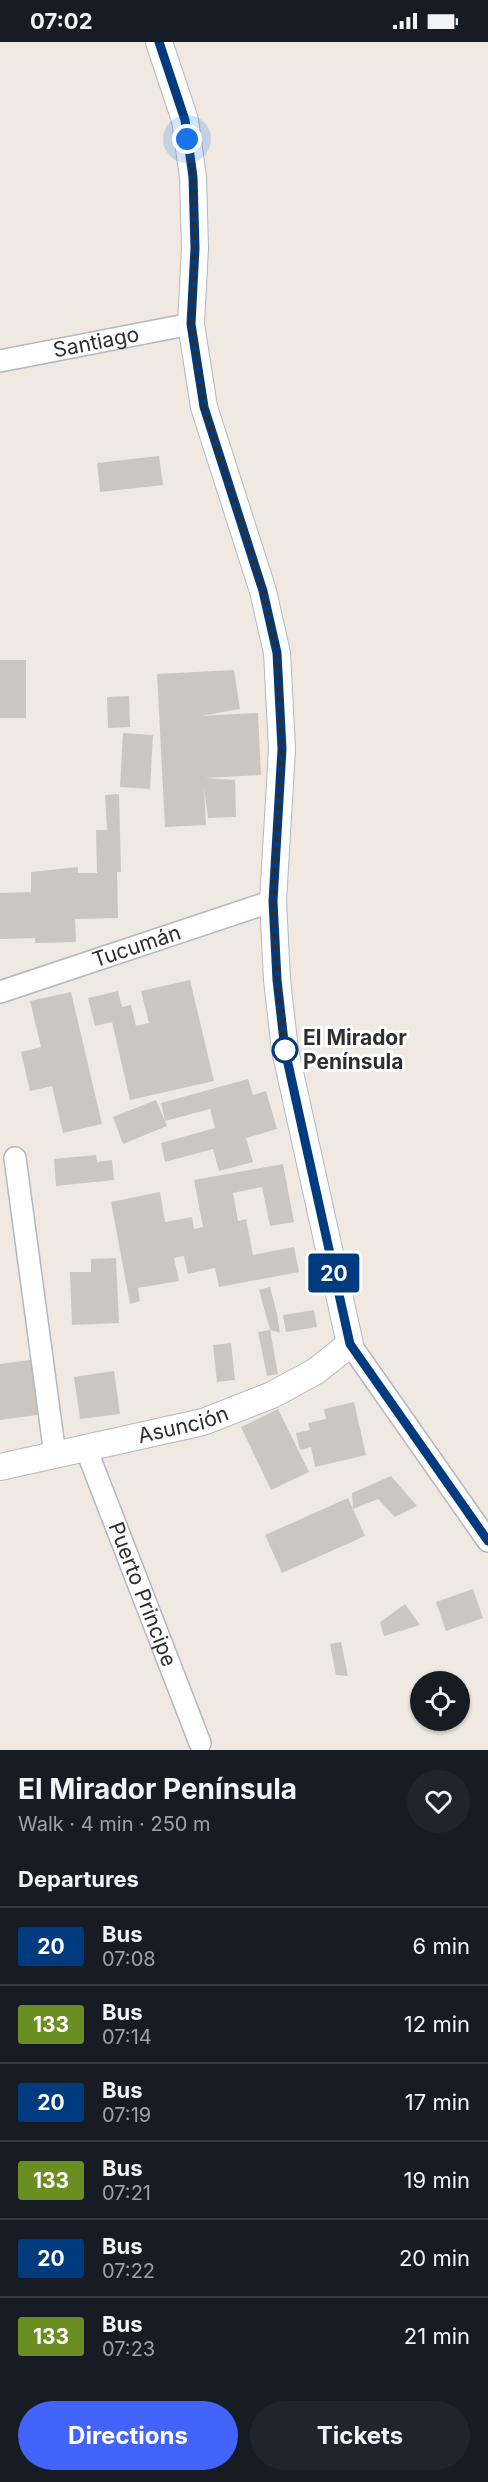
<!DOCTYPE html>
<html lang="en">
<head>
<meta charset="utf-8">
<style>
	body { margin:0; font-family:Inter,sans-serif; background:#20242c; color:#f1f3f6; height:100vh; display:flex; flex-direction:column; font-size:22px; white-space:nowrap }
	* { box-sizing:border-box; margin:0 }
	p { font-size:20px; color:#9ea1a6 }
	.icon { flex:none; width:33px; height:33px; fill:none; stroke:currentColor; stroke-width:2; stroke-linecap:round; stroke-linejoin:round }
	.map { position:relative; height:1708px; overflow:hidden }
	.drawer { display:flex; flex-direction:column; background:#171b24; flex:1 }
	.drawer>* { flex:none }
	.badge { padding:0 12px; border-radius:4px; font-size:21px; line-height:39px }
	.buttons { position:absolute; left:410px; top:1629px; display:grid; gap:12px }
	.buttons a { display:grid; place-items:center; width:60px; height:60px; border-radius:50%; background:#171b24; box-shadow:0 2px 4px #0004; font-size:30px }
	.you { position:absolute; width:30px; height:30px; margin:-15px; border:4px solid #fff; border-radius:50%; background:#1a73e8; box-shadow:0 0 0 9px #1a73e833 }
	.map>.badge { position:absolute; translate:-50% -50%; box-shadow:0 0 0 3px #fff }
	h2 { padding:0 18px; font-size:22px; line-height:54px }
	.round { display:grid; place-items:center; flex:none; width:63px; height:63px; border-radius:32px; background:#20242c }
	.headline { display:flex; align-items:center; justify-content:space-between; height:102px; padding:0 18px }
	h1 { font-size:28px; font-weight:700; line-height:45px }
	.cta { display:flex; gap:12px; margin-top:auto; padding:12px 18px }
	.cta a { flex:1; height:69px; border-radius:36px; background:#4264fb; color:#fff; font-size:24px; font-weight:700; line-height:69px; text-align:center }
	.cta a+a { background:#20242c; color:#f1f3f6 }
	ul { padding:0; list-style:none }
	li { display:flex; align-items:center; gap:18px; height:78px; padding:0 18px; border-top:2px solid #363941 }
	li div { flex:1 }
	li b { display:block; font-size:22px }
	li em { font-style:normal }
	li .badge { min-width:66px; font-weight:700; text-align:center }
	.status { display:flex; justify-content:space-between; align-items:center; height:42px; padding:0 30px; background:#171b24; direction:ltr }
	.status svg { height:16px; fill:currentColor }
	.map>svg:first-child { display:block }
	.building { fill:#cbc7bf }
	.lines { fill:none; stroke-linecap:round; stroke-linejoin:round }
	.minor-casing { stroke:#b4b7c1; stroke-width:24 }
	.tertiary-casing { stroke:#b4b7c1; stroke-width:28 }
	.minor { stroke:#fff; stroke-width:21 }
	.tertiary { stroke:#fff; stroke-width:26 }
	.line-casing { stroke:#fff; stroke-width:14 }
	.line { stroke:#003b80; stroke-width:9 }
	.walk { stroke:#2e2e2e; stroke-width:6; stroke-dasharray:0 10.8 }
	.stop-dot { fill:#fff; stroke:#003b80; stroke-width:3 }
	.labels { text-anchor:middle; stroke-width:6; stroke-linejoin:round; paint-order:stroke }
	.street-label { font-size:21px; fill:#2e2e2e; stroke:#fff }
	.stop-label { font-size:21px; font-weight:bold; fill:#2e2e2e; stroke:#fff; text-anchor:start }
</style>
</head>
<body>
<div class="status"><b>07:02</b><svg viewBox="0 0 49 12"><path d="M0 12V9h3v3zM5 12V6h3v6zM10 12V3h3v9zM15 12V0h3v12zM26 1h20v11H26zM47 4h2v5h-2z"/></svg></div>
<div class="map">
<svg width="488" height="1708" viewBox="0 0 488 1708">
	<rect width="100%" height="100%" fill="#efe9e1"/>
	<path class="building" d="M159,414L163,443L100,450L97,421Z
		M0,618H26V676H0Z
		M234,628L240,667L201,674L258,671L261,733L205,736L235,738L236,775L208,776L204,745L206,783L165,785L157,632Z
		M129,654L130,685L108,686L107,655Z
		M123,691L153,693L150,747L120,745Z
		M119,752L121,830H117L118,876L75,877L76,900L35,901V896L0,897V851L31,850V830L78,825V831H97L96,788H107L105,753Z
		M190,938L214,1039L130,1058L112,980L95,984L88,956L118,949L122,965L131,963L136,984L149,981L141,949Z
		M71,950L102,1082L63,1091L52,1044L30,1049L21,1010L41,1005L30,959Z
		M248,1037L253,1053L266,1049L277,1087L246,1096L253,1120L219,1129L213,1107L165,1120L161,1101L215,1086L210,1067L165,1079L161,1061Z
		M156,1058L167,1084L123,1102L113,1075Z
		M96,1113L97,1120L112,1118L114,1138L56,1144L54,1117Z
		M283,1122L294,1180L270,1184L262,1145L233,1151L238,1179L246,1177L253,1213L294,1205L299,1230L219,1245L215,1226L188,1232L184,1214L174,1216L179,1239L138,1246L140,1259L130,1262L111,1160L160,1150L165,1180L192,1175L194,1187L203,1185L194,1138Z
		M116,1216L119,1281L72,1283L70,1230H91V1217Z
		M270,1245L277,1272L280,1291L270,1288L259,1248Z
		M314,1268L317,1285L286,1290L283,1273Z
		M270,1288L278,1332L267,1334L258,1290Z
		M231,1301L235,1338L217,1340L213,1303Z
		M37,1317L44,1372L0,1378V1322Z
		M114,1329L120,1372L80,1377L74,1335Z
		M354,1360L366,1413L315,1425L311,1405L300,1408L296,1391L310,1388L308,1381L326,1377L324,1367Z
		M278,1367L309,1430L271,1448L241,1385Z
		M391,1434L417,1464L395,1475L378,1457L353,1467L352,1451Z
		M348,1456L365,1494L282,1531L265,1493Z
		M473,1547L483,1576L446,1589L436,1560Z
		M405,1562L420,1583L384,1594L380,1580Z
		M341,1600L348,1634L336,1633L330,1602Z"/>
	<g class="lines">
		<defs>
			<g id="minor">
				<path id="s1" d="M0,319L191,282"/>
				<path id="s2" d="M0,950L273,859"/>
				<path d="M15,1116L55,1413"/>
				<path d="M350,1302L488,1499"/>
				<path id="s3" d="M85,1404L200,1701"/>
			</g>
			<g id="tertiary">
				<path id="s4" d="M0,1425L203,1380L272,1353L316,1329L350,1302L285,1008L277,938L273,859L282,707L277,611L263,549L204,365L191,282L195,206L193,135L185,78L159,0"/>
			</g>
		</defs>
		<use href="#minor" class="minor-casing"/>
		<use href="#tertiary" class="tertiary-casing"/>
		<use href="#minor" class="minor"/>
		<use href="#tertiary" class="tertiary"/>
	</g>
	<g class="lines">
		<defs>
			<path id="line" d="M159,0L185,78L193,135L195,206L191,282L204,365L263,549L277,611L282,707L273,859L277,938L285,1008L305,1099L350,1302L488,1499"/>
		</defs>
		<use href="#line" class="line-casing"/>
		<use href="#line" class="line"/>
		<path class="walk" d="M187,97L193,135L195,206L191,282L204,365L263,549L277,611L282,707L273,859L277,938L285,1008"/>
	</g>
	<circle class="stop-dot" cx="285" cy="1008" r="12"/>
	<g class="labels">
		<g class="street-label">
			<text dy="7" stroke="none"><textPath href="#s1" startOffset="98">Santiago</textPath></text>
			<text dy="7" stroke="none"><textPath href="#s2" startOffset="144">Tucumán</textPath></text>
			<text dy="7" stroke="none"><textPath href="#s4" startOffset="188">Asunción</textPath></text>
			<text dy="7" stroke="none"><textPath href="#s3" startOffset="159">Puerto Principe</textPath></text>
		</g>
		<g class="stop-label">
			<text x="303" y="1003">El Mirador<tspan x="303" dy="24">Península</tspan></text>
		</g>
	</g>
</svg>
<div class="buttons">
<a><svg class="icon" aria-label="locate" viewBox="0 0 24 24"><circle cx="12" cy="12" r="6"/><path d="M12 2v4M12 18v4M2 12h4M18 12h4"/></svg></a>
</div>
<div class="you" style="left:187px;top:97px"></div>
<b class="badge" style="left:334px;top:1231px;background:#003b80;color:#fff">20</b>
</div>
<section class="drawer">
<div class="headline"><div><h1>El Mirador Península</h1><p>Walk · 4 min · 250 m</p></div><a class="round"><svg class="icon" aria-label="heart" viewBox="0 0 24 24"><path d="M12 20l-8-8c-3-5 5-10 8-4 3-6 11-1 8 4z"/></svg></a></div>
<h2>Departures</h2>
<ul>
<li><span class="badge" style="background:#003b80;color:#fff">20</span><div><b>Bus</b><p>07:08</p></div><em>6 min</em></li>
<li><span class="badge" style="background:#6b8e23;color:#fff">133</span><div><b>Bus</b><p>07:14</p></div><em>12 min</em></li>
<li><span class="badge" style="background:#003b80;color:#fff">20</span><div><b>Bus</b><p>07:19</p></div><em>17 min</em></li>
<li><span class="badge" style="background:#6b8e23;color:#fff">133</span><div><b>Bus</b><p>07:21</p></div><em>19 min</em></li>
<li><span class="badge" style="background:#003b80;color:#fff">20</span><div><b>Bus</b><p>07:22</p></div><em>20 min</em></li>
<li><span class="badge" style="background:#6b8e23;color:#fff">133</span><div><b>Bus</b><p>07:23</p></div><em>21 min</em></li>
</ul>
<div class="cta"><a>Directions</a><a>Tickets</a></div>
</section>
</body>
</html>
